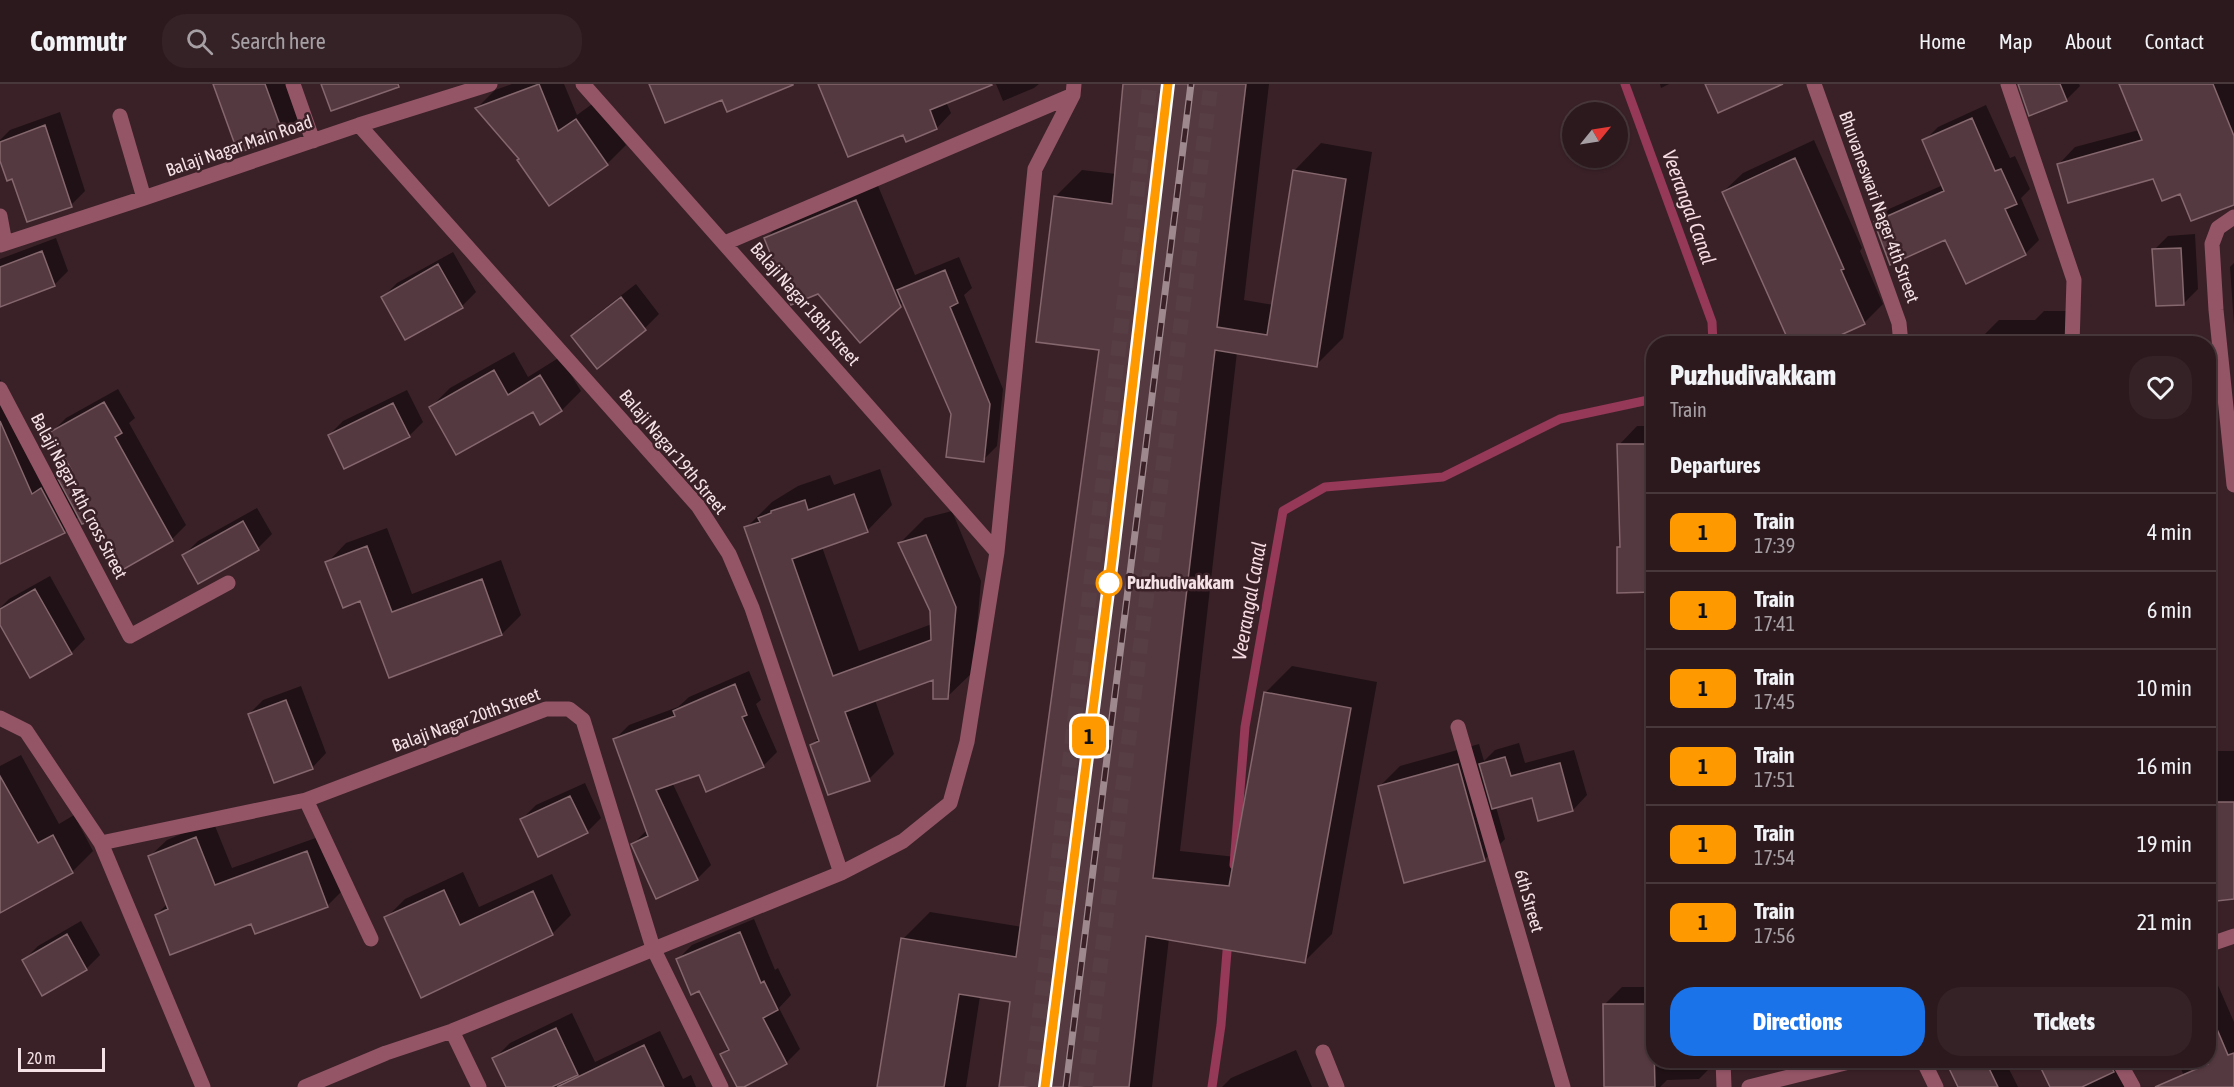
<!DOCTYPE html>
<html lang="en">
<head>
<meta charset="utf-8">
<style>
	body { margin:0; font-family:"Asap Condensed",sans-serif; background:#342227; color:#f1f3f6; height:100vh; display:flex; flex-direction:column; font-size:22px; white-space:nowrap }
	* { box-sizing:border-box; margin:0 }
	p { font-size:20px; color:#a6a0a4 }
	.icon { flex:none; width:33px; height:33px; fill:none; stroke:currentColor; stroke-width:2; stroke-linecap:round; stroke-linejoin:round }
	.map { position:relative; flex:1; overflow:hidden }
	.panel { position:absolute; left:1646px; top:252px; width:570px; height:732px; display:flex; flex-direction:column; background:#2c191e; border-radius:24px; box-shadow:0 2px 4px #0004,0 0 0 2px #48383c }
	.panel>* { flex:none }
	.badge { padding:0 12px; border-radius:9px; font-size:21px; line-height:39px }
	.needle { width:39px; rotate:60deg }
	.buttons { position:absolute; left:1562px; top:18px; display:grid; gap:12px }
	.buttons a { display:grid; place-items:center; width:66px; height:66px; border-radius:50%; background:#2c191e; box-shadow:0 2px 4px #0004,0 0 0 2px #48383c; font-size:30px }
	.scale { position:absolute; left:18px; bottom:15px; width:87px; box-sizing:border-box; padding-left:6px; border:3px solid #f4e2e6; border-top:0; font-size:16px; line-height:21px; white-space:nowrap; color:#f4e2e6; -webkit-text-stroke:4px #3a2128; paint-order:stroke }
	.map>.badge { position:absolute; translate:-50% -50%; box-shadow:0 0 0 3px #fff }
	h2 { padding:0 24px; font-size:22px; line-height:54px }
	.round { display:grid; place-items:center; flex:none; width:63px; height:63px; border-radius:24px; background:#342227 }
	.headline { display:flex; align-items:center; justify-content:space-between; height:102px; padding:0 24px }
	h1 { font-size:28px; font-weight:800; line-height:45px }
	.action { display:flex; gap:12px; margin-top:auto; padding:12px 24px }
	.action a { flex:1; height:69px; border-radius:24px; background:#1a73e8; color:#fff; font-size:24px; font-weight:800; line-height:69px; text-align:center }
	.action a+a { background:#342227; color:#f1f3f6 }
	ul { padding:0; list-style:none }
	li { display:flex; align-items:center; gap:18px; height:78px; padding:0 24px; border-top:2px solid #48383c }
	li div { flex:1 }
	li b { display:block; font-size:22px }
	li em { font-style:normal }
	li .badge { min-width:66px; font-weight:700; text-align:center }
	header { display:flex; align-items:center; gap:36px; box-sizing:border-box; height:84px; padding:0 30px; background:#2c191e; border-bottom:2px solid #48383c }
	header strong { font-size:28px }
	nav { display:flex; gap:33px; margin-inline-start:auto; font-size:21px }
	.search { width:420px; height:54px; background:#342227; display:flex; align-items:center; gap:15px; box-sizing:border-box; padding:0 21px; border-radius:24px; color:#a6a0a4; font-size:22px }
	.map>svg:first-child { display:block }
	.shadow { fill:#0007 }
	.lines { fill:none; stroke-linecap:round; stroke-linejoin:round }
	.stream { stroke:#963858; stroke-width:9 }
	.building { fill:#553941; stroke:#85676e; stroke-width:1.5 }
	.primary-tunnel { stroke:#563e44; stroke-width:15; stroke-dasharray:15 8; stroke-linecap:butt }
	.minor { stroke:#945567; stroke-width:15 }
	.rail-casing { stroke:#9e898e; stroke-width:7 }
	.rail { stroke:#3a2128; stroke-width:4.5; stroke-dasharray:14; stroke-linecap:butt }
	.line-casing { stroke:#fff; stroke-width:14 }
	.line { stroke:#f90; stroke-width:9 }
	.stop-dot { fill:#fff; stroke:#f90; stroke-width:3 }
	.labels { text-anchor:middle; stroke-width:5; stroke-linejoin:round; paint-order:stroke }
	.street-label { font-size:18px; fill:#f4e2e6; stroke:#3a2128 }
	.stop-label { font-size:18px; font-weight:bold; fill:#f4e2e6; stroke:#3a2128; text-anchor:start }
	.water-label { font-size:20px; font-style:italic; fill:#f7dbe2; stroke:#3a2128 }
</style>
</head>
<body>
<header>
<strong>Commutr</strong>
<div class="search"><svg class="icon" aria-label="search" viewBox="0 0 24 24"><circle cx="10" cy="10" r="6"/><path d="M15 15l6 6"/></svg>Search here</div>
<nav><a>Home</a><a>Map</a><a>About</a><a>Contact</a></nav>
</header>
<div class="map">
<svg width="2234" height="1003" viewBox="0 0 2234 1003">
	<rect width="100%" height="100%" fill="#3a2128"/>
	<path class="shadow" d="M214,0H293L304,30L283,51Z
		M512,0H564L577,31L595,18L626,61L607,80L549,120L521,74L477,24L495,6Z
		M819,0H990L946,18L951,29L937,44L906,56L904,49Z
		M996,0H1039L1034,4L1003,17Z
		M1124,0H1269L1244,216L1273,221L1294,87L1321,59L1372,68L1343,254L1316,281L1237,268L1180,767L1236,773L1265,609L1292,582L1377,598L1332,850L1305,877L1169,854L1152,1003H1000L1012,917L980,912L966,1003H879L903,855L930,828L1022,843L1101,265L1055,113L1082,86L1116,90Z
		M1660,0H1669L1661,4Z
		M2020,0H2079L2080,2L2066,16Z
		M2121,0H2234V119L2181,108L2154,93L2059,80L2075,63L2139,46Z
		M1986,21L2010,74L2015,72L2030,105L2021,114L2039,156L2025,170L1875,139L1889,125L1943,101L1924,57L1938,43Z
		M60,28L85,107L71,121L0,72V56L10,46Z
		M1814,56L1862,164L1860,167L1883,220L1864,239L1723,108L1743,89Z
		M876,97L915,191L959,173L972,204L964,211L1003,305L997,362L983,376L952,330L904,218L900,222L818,208L766,154L785,135Z
		M2195,150L2198,205L2184,219L2154,166L2168,152Z
		M56,154L68,187L54,201L0,222V175Z
		M453,168L476,208L462,222L383,213L397,199Z
		M2234,179V241L2230,183Z
		M636,200L659,230L645,244L597,282L573,252L587,238Z
		M2044,227H2066L2065,260H1978V257L1999,236H2035Z
		M514,268L528,293L560,273L581,307L562,326L541,339L533,326L431,323L450,304Z
		M0,295L46,397L56,391L58,397L72,384L52,348L66,334L118,305L135,334L129,339L186,441L172,455L79,432L64,448L0,464Z
		M407,306L423,338L409,352L329,351L343,337Z
		M1637,342H1653V507L1618,464L1621,461L1619,361Z
		M880,385L892,421L867,447L822,463L859,567L932,540L931,527L900,459L925,434L952,427L981,497L973,588L947,613L934,593L875,616L894,670L869,695L812,661L819,653L746,444L772,418L798,402L830,391L834,401Z
		M257,424L272,450L258,464L184,471L198,457Z
		M387,444L412,510L501,476L521,531L502,550L390,592L361,515L327,479L346,459Z
		M50,492L85,555L71,569L0,538V524L9,515Z
		M749,587L761,616L756,620L777,668L763,682L700,689L672,698L711,781L697,795L633,760L647,746L615,655L629,641L678,623L689,613Z
		M301,602L326,669L312,684L249,630L263,616Z
		M1519,659L1525,679L1574,666L1587,711L1573,726L1533,712L1496,723L1505,755L1484,776L1379,703L1400,682L1479,660L1484,677L1495,666Z
		M2208,667H2234V813L2208,817Z
		M21,671L59,740L74,731L93,767L72,788L0,827V682Z
		M585,699L601,734L587,748L522,735L536,721Z
		M213,737L232,784L324,751L344,805L327,822L252,838L156,831L168,819L149,773L167,756Z
		M463,788L479,823L552,790L571,831L552,850L484,881L386,834L405,815Z
		M754,835L775,886L778,884L791,911L779,924L800,965L786,979L739,1003L721,971L729,963L700,905L678,875L692,861Z
		M81,837L100,871L86,885L24,876L38,862Z
		M2217,899L2234,938V1003H2189L2177,976H2208V900Z
		M1622,903H1653V976L1717,977L1699,995L1667,996L1660,1003H1606L1604,921Z
		M572,929L595,978L660,947L683,995L691,991L696,1003H508L494,975L510,959Z
		M1296,966L1312,1003H1222L1231,994Z
		M1951,976H2015L2007,981L2018,1003H1959Z
		M2047,976H2122L2133,1003H2051Z"/>
	<g class="lines">
		<path class="stream" d="M1625,0L1712,238L1713,260
			M1234,781L1245,643L1283,427L1325,403L1443,393L1560,335L1653,315
			M1212,1003L1221,941L1228,855"/>
	</g>
	<path class="building" d="M213,0H265L284,52L238,69Z
		M321,0H398L399,3L331,27Z
		M539,0L558,47L576,35L608,81L549,122L517,76L519,75L475,24Z
		M649,0H793V1L727,28L722,16L665,39Z
		M818,0H991L992,1L930,26L937,45L906,58L903,51L848,73Z
		M1123,0H1246L1217,243L1267,251L1293,86L1346,95L1317,283L1215,266L1153,794L1229,802L1264,608L1351,624L1305,879L1146,852L1129,1003H999L1010,918L959,910L944,1003H877L901,854L1016,873L1099,266L1036,258L1054,112L1112,120Z
		M1705,0H1783L1718,29Z
		M2018,0H2060L2067,17L2029,32Z
		M2119,0H2213L2234,52V121L2191,137L2180,110L2162,117L2153,95L2068,119L2057,80L2142,56Z
		M1972,34L1995,87L2001,85L2017,120L2005,125L2026,171L1966,200L1945,156L1890,181L1874,138L1944,107L1922,56Z
		M45,41L72,123L27,138L12,95L7,97L0,77V58Z
		M1795,74L1844,185L1841,186L1865,240L1821,260H1790L1722,108Z
		M856,116L901,223L860,259L818,210L791,221L764,154Z
		M2181,164L2184,221L2156,222L2152,165Z
		M42,167L55,202L0,223V183Z
		M438,180L463,224L405,256L381,213Z
		M945,186L958,219L950,223L990,320L984,378L946,373L951,330L897,206Z
		M621,213L646,246L597,285L571,252Z
		M494,286L508,311L540,291L562,327L540,341L533,328L456,371L429,323Z
		M104,318L122,349L115,353L173,457L117,489L88,438L82,440L58,395L72,387L50,348Z
		M393,319L410,353L344,385L328,351Z
		M0,337L32,410L41,404L65,449L0,480Z
		M1617,360H1653V508L1617,509V463H1620Z
		M854,410L868,448L792,475L833,592L931,556L930,527L898,459L926,451L956,523L948,615H933V596L845,628L870,697L828,711L810,661L819,657L744,443L760,438L758,434L771,429V427L805,416L808,426Z
		M243,437L259,466L198,500L182,471Z
		M367,462L392,528L482,495L502,551L389,594L360,517L343,524L325,478Z
		M35,505L72,570L30,594L0,541V525Z
		M735,600L747,631L742,633L764,683L706,708L699,691L656,706L698,796L656,815L631,760L648,752L613,655L675,632L673,627Z
		M286,616L313,685L274,699L248,630Z
		M1505,673L1511,692L1560,679L1573,727L1538,737L1532,714L1492,725L1479,680Z
		M1458,680L1485,777L1404,799L1378,702Z
		M0,692L38,759L53,751L73,789L0,829Z
		M570,712L588,749L538,773L520,735Z
		M2208,718H2234V815L2208,818Z
		M196,753L215,801L307,767L328,823L255,850L251,840L170,871L155,831L168,825L148,772Z
		M444,806L460,841L533,807L553,851L421,914L384,833Z
		M740,848L761,899L764,897L778,926L763,934L787,980L744,1003H737L720,970L729,966L699,907L691,911L676,875Z
		M67,850L87,886L42,912L22,876Z
		M1603,920H1653L1655,1003H1604Z
		M2208,924L2228,971L2234,969V1003H2155L2208,980Z
		M556,944L578,991L552,1003H506L492,974Z
		M644,961L664,1003H557Z
		M1945,976H1985L1998,1003H1958Z
		M2037,976H2108L2114,988L2082,1003H2050Z"/>
	<g class="lines">
		<path class="primary-tunnel" d="M1031,1003L1150,0
			M1085,1003L1211,0"/>
		<path class="minor" d="M293,0L313,57
			M583,0L997,468
			M1814,0L1899,239L1901,260
			M2008,0L2074,196L2072,260
			M120,32L144,114
			M359,41L698,422L729,470L752,524L841,789
			M0,132L5,159
			M2234,133L2218,144L2212,160L2216,226L2234,401
			M725,159L1073,11
			M0,161L144,114L359,41L490,0
			M0,305L130,552L228,499
			M0,634L26,647L101,759L203,1003
			M1458,643L1563,1003
			M306,716L371,855
			M101,759L306,716L546,625H569L583,636L653,864L721,1003
			M2208,861L2234,852
			M452,947L479,1003
			M1323,968L1337,1003
			M1723,976L1724,1003
			M1923,976L1936,1003
			M2118,976L2133,1003
			M305,1003L386,969L452,947L841,789L903,757L950,719L967,658L997,468L1035,85L1073,11L1074,0
			M1749,1003L1857,976"/>
		<defs>
			<path id="rail" d="M1045,1003L1109,499L1168,0
				M1066,1003L1191,0"/>
		</defs>
		<use href="#rail" class="rail-casing"/>
		<use href="#rail" class="rail"/>
	</g>
	<g class="lines">
		<defs>
			<path id="line" d="M1045,1003L1112,476L1168,0"/>
		</defs>
		<use href="#line" class="line-casing"/>
		<use href="#line" class="line"/>
	</g>
	<circle class="stop-dot" cx="1109" cy="499" r="12"/>
	<g class="labels">
		<g class="street-label">
			<text transform="translate(239 62) rotate(-19)" y="6">Balaji Nagar Main Road</text>
			<text transform="translate(1879 123) rotate(70)" y="6">Bhuvaneswari Nager 4th Street</text>
			<text transform="translate(805 220) rotate(49)" y="6">Balaji Nagar 18th Street</text>
			<text transform="translate(673 368) rotate(50)" y="6">Balaji Nagar 19th Street</text>
			<text transform="translate(79 412) rotate(62)" y="6">Balaji Nagar 4th Cross Street</text>
			<text transform="translate(466 636) rotate(-20)" y="6">Balaji Nagar 20th Street</text>
			<text transform="translate(1529 817) rotate(74)" y="6">6th Street</text>
		</g>
		<g class="stop-label">
			<text x="1127" y="505">Puzhudivakkam</text>
		</g>
		<g class="water-label">
			<text transform="translate(1689 123) rotate(70)" y="7">Veerangal Canal</text>
			<text transform="translate(1249 517) rotate(-80)" y="7">Veerangal Canal</text>
		</g>
	</g>
</svg>
<div class="buttons">
<a><svg class="needle" viewBox="-14 -14 28 28"><path d="M0-13l5 13h-10z" fill="#e53935"/><path d="M0 13l5-13h-10z" fill="#a6a0a4"/></svg></a>
</div>
<div class="scale">20 m</div>
<b class="badge" style="left:1089px;top:652px;background:#f90;color:#111">1</b>
<section class="panel">
<div class="headline"><div><h1>Puzhudivakkam</h1><p>Train</p></div><a class="round"><svg class="icon" aria-label="heart" viewBox="0 0 24 24"><path d="M12 20l-8-8c-3-5 5-10 8-4 3-6 11-1 8 4z"/></svg></a></div>
<h2>Departures</h2>
<ul>
<li><span class="badge" style="background:#f90;color:#111">1</span><div><b>Train</b><p>17:39</p></div><em>4 min</em></li>
<li><span class="badge" style="background:#f90;color:#111">1</span><div><b>Train</b><p>17:41</p></div><em>6 min</em></li>
<li><span class="badge" style="background:#f90;color:#111">1</span><div><b>Train</b><p>17:45</p></div><em>10 min</em></li>
<li><span class="badge" style="background:#f90;color:#111">1</span><div><b>Train</b><p>17:51</p></div><em>16 min</em></li>
<li><span class="badge" style="background:#f90;color:#111">1</span><div><b>Train</b><p>17:54</p></div><em>19 min</em></li>
<li><span class="badge" style="background:#f90;color:#111">1</span><div><b>Train</b><p>17:56</p></div><em>21 min</em></li>
</ul>
<div class="action"><a>Directions</a><a>Tickets</a></div>
</section>
</div>
</body>
</html>
